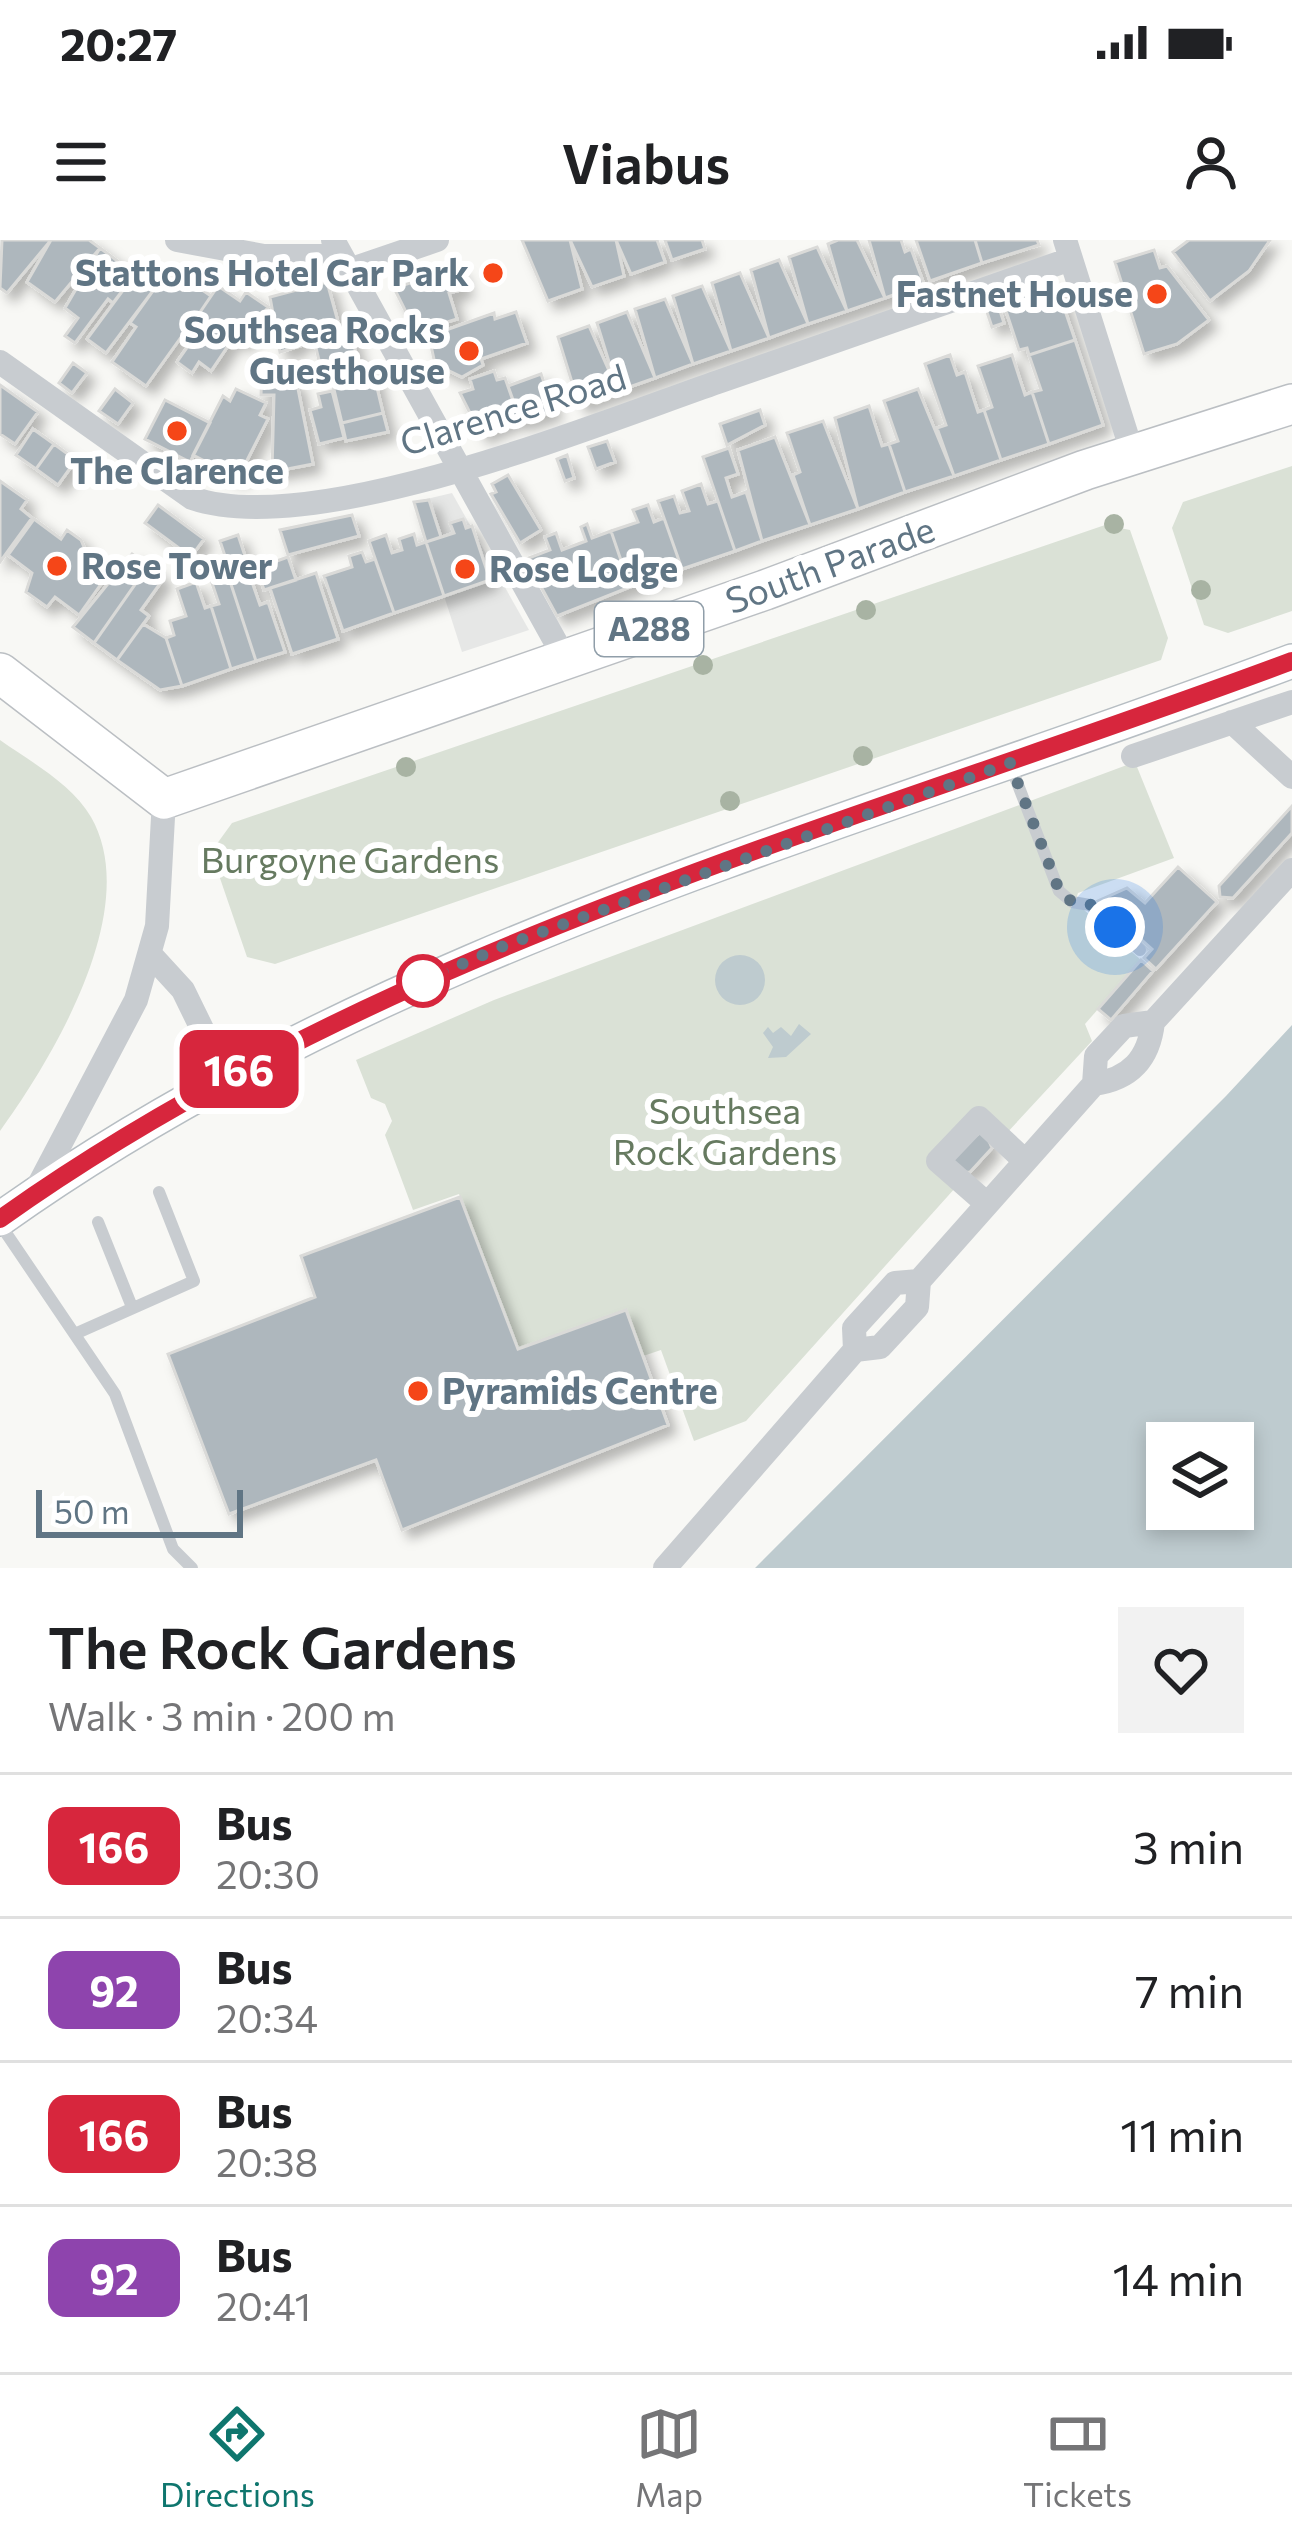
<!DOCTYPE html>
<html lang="en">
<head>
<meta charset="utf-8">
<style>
	body { margin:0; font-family:Commissioner,sans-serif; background:#f2f2f2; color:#202124; height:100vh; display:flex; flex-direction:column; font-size:45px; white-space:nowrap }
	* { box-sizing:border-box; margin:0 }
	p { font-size:39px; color:#757577 }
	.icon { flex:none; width:66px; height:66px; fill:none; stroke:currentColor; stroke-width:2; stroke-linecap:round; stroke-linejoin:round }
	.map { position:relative; height:1328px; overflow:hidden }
	.sheet { display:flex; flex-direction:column; background:#fff; flex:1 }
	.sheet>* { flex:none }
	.badge { padding:0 24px; border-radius:18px; font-size:42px; line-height:78px }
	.fabs { position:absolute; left:1146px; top:1182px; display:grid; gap:24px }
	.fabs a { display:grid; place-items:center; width:108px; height:108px; border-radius:0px; background:#fff; box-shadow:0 6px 18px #0003; font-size:60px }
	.scale { position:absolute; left:36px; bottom:30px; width:207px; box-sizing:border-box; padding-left:12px; border:6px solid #607584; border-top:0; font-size:33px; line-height:42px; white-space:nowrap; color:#607584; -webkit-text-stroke:9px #fff; paint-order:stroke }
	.you { position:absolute; width:60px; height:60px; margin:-30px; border:9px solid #fff; border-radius:50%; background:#1a73e8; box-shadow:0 0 0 18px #1a73e833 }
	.map>.badge { position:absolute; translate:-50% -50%; box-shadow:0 0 0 6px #fff }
	.round { display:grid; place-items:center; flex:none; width:126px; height:126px; border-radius:0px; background:#f2f2f2 }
	.headline { display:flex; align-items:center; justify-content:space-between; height:204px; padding:0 48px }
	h1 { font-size:57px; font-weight:600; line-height:90px }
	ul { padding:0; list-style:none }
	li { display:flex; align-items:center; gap:36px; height:144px; padding:0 48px; border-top:3px solid #e0e0e0 }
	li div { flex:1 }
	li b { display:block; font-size:45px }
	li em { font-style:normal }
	li .badge { min-width:132px; font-weight:700; text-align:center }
	.status { display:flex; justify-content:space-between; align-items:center; height:84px; padding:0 60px; background:#fff; direction:ltr }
	.status svg { height:33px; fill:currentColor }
	header { display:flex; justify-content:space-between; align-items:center; height:156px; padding:0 48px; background:#fff; font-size:54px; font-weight:600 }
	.dock { display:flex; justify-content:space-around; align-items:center; height:168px; border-top:3px solid #e0e0e0; background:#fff; font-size:33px; color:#757577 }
	.dock a { display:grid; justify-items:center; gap:6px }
	.dock .current { color:#0f766e }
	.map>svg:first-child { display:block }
	.built { fill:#e6e7e6 }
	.green { fill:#dae1d6 }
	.water { fill:#becbcf; fill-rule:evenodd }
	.building { fill:#aeb7bd; stroke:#dadad8; stroke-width:3; filter:url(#shadow) }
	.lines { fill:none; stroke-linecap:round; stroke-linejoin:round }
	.secondary-casing { stroke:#b7bec3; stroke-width:36 }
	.primary-casing { stroke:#bbbfc3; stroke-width:42 }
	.lane { stroke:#c8ccd0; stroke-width:12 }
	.street { stroke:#c8ccd0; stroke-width:24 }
	.secondary { stroke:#fff; stroke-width:33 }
	.primary { stroke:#fff; stroke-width:39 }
	.tree { fill:#a8b3a3 }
	.line-casing { stroke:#fff; stroke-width:27 }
	.line { stroke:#d7263d; stroke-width:18 }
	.walk { stroke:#607584; stroke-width:12; stroke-dasharray:0 21.6 }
	.poi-dot { fill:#f54618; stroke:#fff; stroke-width:4.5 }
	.stop-dot { fill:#fff; stroke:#d7263d; stroke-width:6 }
	.labels { text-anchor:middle; stroke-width:12; stroke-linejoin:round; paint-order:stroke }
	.shield { fill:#fff; stroke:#909ea9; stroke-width:3 }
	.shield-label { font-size:33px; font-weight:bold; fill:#607584 }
	.poi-label { font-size:36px; font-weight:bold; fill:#607584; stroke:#fff; text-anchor:end }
	.street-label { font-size:36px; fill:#607584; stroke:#fff }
	.park-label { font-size:36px; fill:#667a60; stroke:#fff }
</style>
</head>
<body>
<div class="status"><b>20:27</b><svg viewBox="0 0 49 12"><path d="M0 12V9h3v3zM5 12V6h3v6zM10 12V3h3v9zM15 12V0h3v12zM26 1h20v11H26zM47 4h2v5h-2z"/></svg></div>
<header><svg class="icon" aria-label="menu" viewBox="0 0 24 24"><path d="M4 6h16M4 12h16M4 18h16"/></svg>Viabus<svg class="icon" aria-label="person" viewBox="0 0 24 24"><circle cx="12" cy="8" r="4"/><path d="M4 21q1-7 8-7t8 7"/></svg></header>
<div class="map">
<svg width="1292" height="1328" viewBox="0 0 1292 1328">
	<defs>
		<filter id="shadow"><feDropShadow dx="8" dy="8" stdDeviation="6" flood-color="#0004"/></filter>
	</defs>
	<rect width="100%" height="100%" fill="#f8f8f5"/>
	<path class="built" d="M452,253L529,390L462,412L414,262Z"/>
	<path class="green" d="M1292,226V371L1228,393L1204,385L1172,288L1183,262Z
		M1105,285L1130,290L1168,398L1161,420L275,724L247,717L211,612L232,583Z
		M0,500C31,522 72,544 91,577C143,668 54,816 0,891Z
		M1135,522L1174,618L1078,653L1075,662L1141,720L1085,784L1092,801L1005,895L978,870L956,947L746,1181L694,1201L661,1110L643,1116L626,1071L518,1109L459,954L413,970L385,895L392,881L385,864L371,858L356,820L494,760Z"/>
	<path class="water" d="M715 740a25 25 0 1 1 50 0a25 25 0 1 1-50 0Z
		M799,784L811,794L786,817L768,818L773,807L763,793L768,787L773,793L781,787L791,796Z
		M1292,785V1328H755L1226,856ZM1167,1203H1233V1269H1167Z"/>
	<path class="building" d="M2,0H51L7,53L0,48Z
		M51,0H89L100,8L55,62L27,42Z
		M522,0H570L582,49L548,61Z
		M570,0H616L624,36L592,47Z
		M616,0H657L665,22L631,34Z
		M665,0H702L705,9L672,20Z
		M838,0H857L885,58L847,71L828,4Z
		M869,0H901L905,12L911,9L924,44L885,58Z
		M916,0H975L982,23L930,41Z
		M975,0H1037L1039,5L982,23Z
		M1189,0H1270L1249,31L1210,61L1173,12Z
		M817,7L847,71L808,84L789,17Z
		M100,8L135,34L113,63L108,59L75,103L65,96L78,78L65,68Z
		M1154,10L1160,28L1167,26L1209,80L1177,104L1144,114L1115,22Z
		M779,20L808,84L769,98L751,30Z
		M458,28L465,49L449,53L457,79L428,88L426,80L412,84L394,48Z
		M740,33L769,98L731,111L712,43Z
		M135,34L155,48L106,113L87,99Z
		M163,37L182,50L189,41L211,56L192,84L200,89L192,99L184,93L146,146L112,122L136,87L130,83Z
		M327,42L340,89L298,100L300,106L280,112L270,57Z
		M1056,44L1075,100L1029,115L1027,108L1019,110L1003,62Z
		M218,46L240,61L246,52L268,67L243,103L234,97L211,131L199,122L192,133L177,122L200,89L192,84Z
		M702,46L731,111L693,124L673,56Z
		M665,59L693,124L655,138L635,69Z
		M998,65L1004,83L992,87L986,69Z
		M516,72L527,103L481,119L483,125L462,137L435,124L429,96L494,73L495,79Z
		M627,72L655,138L618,151L597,83Z
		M589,86L618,151L579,165L558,97Z
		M349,87L360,128L344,132L341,122L321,128L313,96Z
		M1075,100L1103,185L1049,204L1032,152L1041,150L1029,115Z
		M950,115L957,135L965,132L978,172L984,170L1001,220L954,236L937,188L946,185L925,124Z
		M1012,115L1025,155L1032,152L1049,204L1001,220L984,170L992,167L978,126Z
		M73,123L87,133L72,153L59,143Z
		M262,126L297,144L313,224L272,232L274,155H261Z
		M373,131L383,173L342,183L332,141Z
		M494,131L497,140L505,138L519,178L481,195L460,153L473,149L470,139Z
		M541,134L554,171L521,182L508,146Z
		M0,145L38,172L15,204L0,194Z
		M115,149L133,163L118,184L99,171Z
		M236,149L266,163L260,175L268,179L238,238L193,215L223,156L230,161Z
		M918,149L954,236L905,252L889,204L898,201L884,161Z
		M332,151L344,198L319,204L310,170L321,167L318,154Z
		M165,160L210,183L190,222L145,199Z
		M869,166L882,206L889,204L905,252L858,269L835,178Z
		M760,170L765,185L727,205L720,184Z
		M383,173L388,192L346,201L342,183Z
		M823,181L858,269L810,285L793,235L800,232L787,193Z
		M33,189L54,204L36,229L16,215Z
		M775,197L810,285L762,301L738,210Z
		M607,201L615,222L596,229L588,207Z
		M54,204L76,220L58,245L36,229Z
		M729,208L738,234L726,238L732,257L746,252L762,301L735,311L703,217Z
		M567,215L574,238L565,241L557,219Z
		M508,235L541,290L520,303L491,254L496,252L492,244Z
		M0,241L27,260L21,269L32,278L0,322Z
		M701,244L708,264L718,261L735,311L682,329L658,261L674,256L680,273L689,271L682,251Z
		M429,260L441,297L426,302L414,262Z
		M158,265L204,299L191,317L145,283Z
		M648,265L654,282L664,278L682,329L630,347L611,291L638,282L633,270Z
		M352,275L359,296L288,315L280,290Z
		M34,279L61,299L67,290L81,300L86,312L82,319L106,337L79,375L55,357L47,367L26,352L32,333L8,315Z
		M463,279L466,288L472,286L490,340L444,356L426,302L454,293L450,283Z
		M587,284L592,298L611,291L630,347L557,376L526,319L550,310L545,297L556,293L562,310L586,301L581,287Z
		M414,294L417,305L426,302L444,356L394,373L369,301L386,295L392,313L402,310L399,299Z
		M238,295L246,319L228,325L220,301Z
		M362,312L366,322L375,319L394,373L343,391L324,336L352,327L349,316Z
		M132,314L148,326L94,403L73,387Z
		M288,317L296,340L264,350L257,328Z
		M246,325L260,365L268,362L285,412L256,421L227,332Z
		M148,326L164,338L141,370L149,376L117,420L94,403Z
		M227,332L256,421L231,429L211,366L219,364L210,337Z
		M316,333L338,399L292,414L270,348Z
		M196,342L205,368L211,366L231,429L182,446L166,398L174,395L170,381L186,376L177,349Z
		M143,384L166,398L182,446L160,450L117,420Z
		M1292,566V593L1233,658L1220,657L1219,646Z
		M1178,627L1217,662L1156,729L1144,718L1152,709L1098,661L1127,648L1145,663Z
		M1141,720L1153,731L1111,780L1098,769Z
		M984,890L992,908L970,932L959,933L950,914Z
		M460,957L518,1109L626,1070L668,1185L402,1290L376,1220L229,1274L168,1114L315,1057L301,1016Z"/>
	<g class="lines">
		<defs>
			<path id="secondary" d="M0,979C386,704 854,586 1292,421"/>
			<path id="primary" d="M0,433L164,559L765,350L1085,230L1292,164"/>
		</defs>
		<use href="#secondary" class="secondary-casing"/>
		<use href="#primary" class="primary-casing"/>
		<path class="lane" d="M1010,524L1059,651L1072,662L1090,665L1140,710
			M98,982L132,1067
			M0,984L115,1154L173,1309L192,1328
			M77,1093L194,1041L159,952"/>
		<path class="street" d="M177,0L264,16H341
			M333,0L564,417
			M1065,0L1133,215
			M349,30L437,0
			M0,122L192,258C313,300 594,185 718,142C836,101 953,60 1071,19
			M1232,482L1292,537
			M1133,516L1292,462
			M150,714L183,750L225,836
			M1094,844C1130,839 1149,819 1153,782
			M34,954L136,760L157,686L164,559
			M986,963L938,921L979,878L1025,921
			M855,1110L880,1107L917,1067L919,1041
			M665,1328L855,1110L854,1088L895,1043L919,1041L1094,844L1096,816L1124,786L1153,782L1292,630"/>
		<use href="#secondary" class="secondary"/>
		<use href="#primary" class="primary"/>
	</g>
	<g class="tree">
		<circle cx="1114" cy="284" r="10"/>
		<circle cx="1201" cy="350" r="10"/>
		<circle cx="866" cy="370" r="10"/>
		<circle cx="703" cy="425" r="10"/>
		<circle cx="863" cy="516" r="10"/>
		<circle cx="406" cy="527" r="10"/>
		<circle cx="730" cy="561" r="10"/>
	</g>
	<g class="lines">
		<defs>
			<path id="line" d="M0,979C386,704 854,585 1292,421"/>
		</defs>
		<use href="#line" class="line-casing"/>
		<use href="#line" class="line"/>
		<path class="walk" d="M423,741L506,705L1010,523L1059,650L1072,662L1090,664L1115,687"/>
	</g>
	<g class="poi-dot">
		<circle cx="493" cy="33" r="12"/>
		<circle cx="1157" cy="54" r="12"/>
		<circle cx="469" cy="111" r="12"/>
		<circle cx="177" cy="191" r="12"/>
		<circle cx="57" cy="326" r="12"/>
		<circle cx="465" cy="329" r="12"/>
		<circle cx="418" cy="1151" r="12"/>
	</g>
	<circle class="stop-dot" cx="423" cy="741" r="24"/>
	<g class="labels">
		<rect class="shield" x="595" y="362" width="108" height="54" rx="9"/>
		<g class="shield-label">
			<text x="649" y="401">A288</text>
		</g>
		<g class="poi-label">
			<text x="469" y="46">Stattons Hotel Car Park</text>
			<text x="1133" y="67">Fastnet House</text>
			<text x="445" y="103">Southsea Rocks<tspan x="445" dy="41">Guesthouse</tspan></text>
			<text x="177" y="244" text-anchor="middle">The Clarence</text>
			<text x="81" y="339" text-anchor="start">Rose Tower</text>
			<text x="489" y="342" text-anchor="start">Rose Lodge</text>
			<text x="442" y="1164" text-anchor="start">Pyramids Centre</text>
		</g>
		<g class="street-label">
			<text transform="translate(513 170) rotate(-17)" y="13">Clarence Road</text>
			<text transform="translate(830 325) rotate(-20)" y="13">South Parade</text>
		</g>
		<g class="park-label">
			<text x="350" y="633">Burgoyne Gardens</text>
			<text x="725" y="884">Southsea<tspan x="725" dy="41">Rock Gardens</tspan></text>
		</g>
	</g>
</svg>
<div class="fabs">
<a><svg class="icon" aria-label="layers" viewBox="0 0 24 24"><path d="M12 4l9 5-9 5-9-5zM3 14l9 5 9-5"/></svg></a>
</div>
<div class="scale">50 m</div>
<div class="you" style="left:1115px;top:687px"></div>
<b class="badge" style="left:239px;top:829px;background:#d7263d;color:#fff">166</b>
</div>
<section class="sheet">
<div class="headline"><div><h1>The Rock Gardens</h1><p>Walk · 3 min · 200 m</p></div><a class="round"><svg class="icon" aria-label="heart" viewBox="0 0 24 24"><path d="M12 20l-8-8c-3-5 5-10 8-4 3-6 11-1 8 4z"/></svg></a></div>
<ul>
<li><span class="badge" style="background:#d7263d;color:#fff">166</span><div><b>Bus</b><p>20:30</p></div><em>3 min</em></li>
<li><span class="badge" style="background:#8e44ad;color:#fff">92</span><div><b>Bus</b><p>20:34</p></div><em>7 min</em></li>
<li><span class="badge" style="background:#d7263d;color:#fff">166</span><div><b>Bus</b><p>20:38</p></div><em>11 min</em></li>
<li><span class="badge" style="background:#8e44ad;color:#fff">92</span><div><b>Bus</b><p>20:41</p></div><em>14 min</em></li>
</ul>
</section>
<nav class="dock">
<a class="current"><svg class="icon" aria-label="directions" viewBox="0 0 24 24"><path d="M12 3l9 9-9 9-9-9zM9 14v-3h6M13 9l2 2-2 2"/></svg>Directions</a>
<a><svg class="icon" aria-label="map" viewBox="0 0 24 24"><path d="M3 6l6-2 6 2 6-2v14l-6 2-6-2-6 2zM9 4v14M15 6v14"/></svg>Map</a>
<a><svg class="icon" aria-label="tickets" viewBox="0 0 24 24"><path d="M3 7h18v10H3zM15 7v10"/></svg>Tickets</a>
</nav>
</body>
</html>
